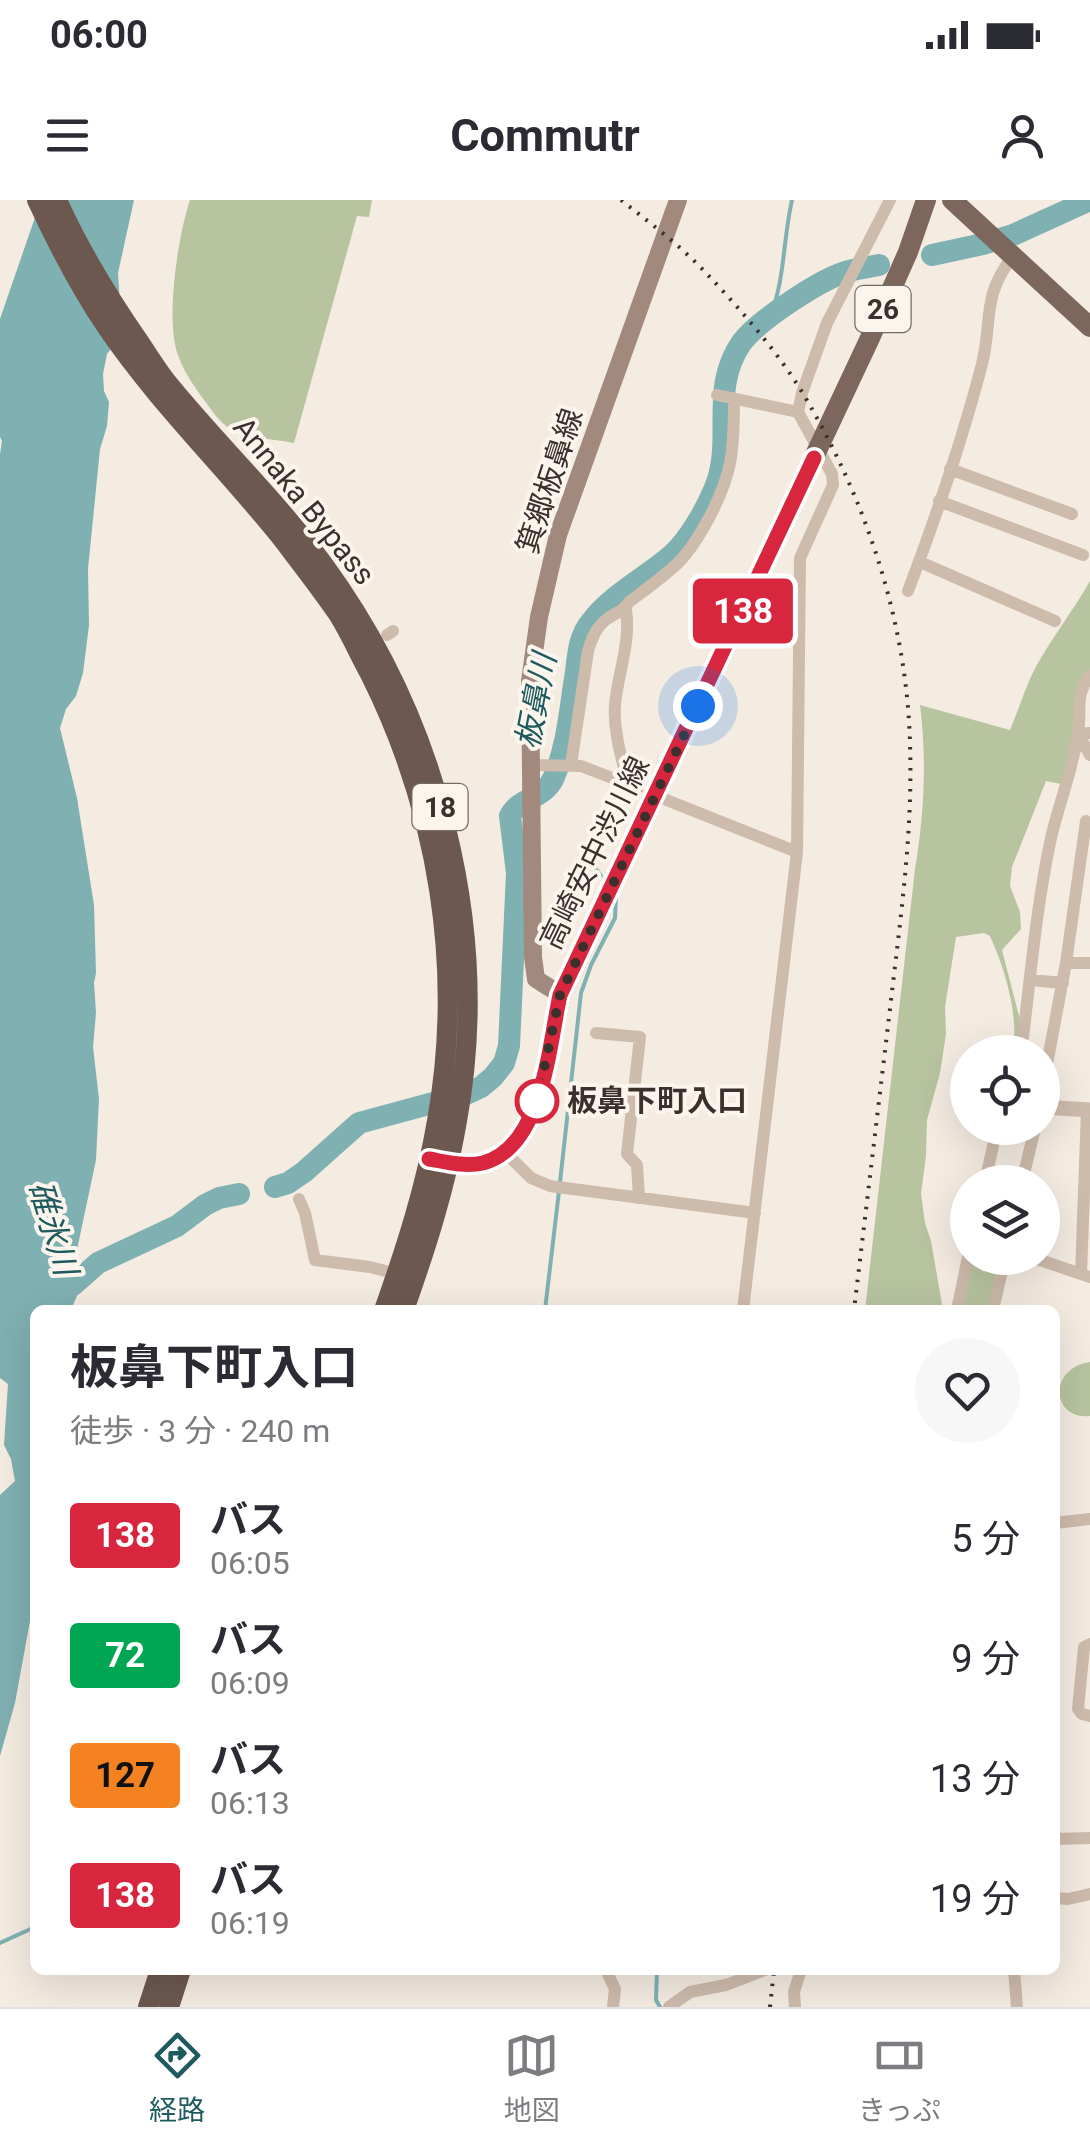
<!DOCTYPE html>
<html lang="ja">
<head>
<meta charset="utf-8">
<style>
	body { margin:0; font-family:Roboto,"Noto Sans JP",sans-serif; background:#f7f7f7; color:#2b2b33; height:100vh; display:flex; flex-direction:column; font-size:38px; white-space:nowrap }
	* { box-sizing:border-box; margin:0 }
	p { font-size:32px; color:#7c7c81 }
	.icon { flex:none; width:55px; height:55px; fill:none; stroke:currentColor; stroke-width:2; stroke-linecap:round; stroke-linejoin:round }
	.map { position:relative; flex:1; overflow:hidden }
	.drawer { position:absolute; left:30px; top:1105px; width:1030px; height:670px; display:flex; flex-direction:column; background:#fff; border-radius:15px; box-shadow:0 10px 40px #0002 }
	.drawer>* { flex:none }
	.badge { padding:0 20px; border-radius:8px; font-size:35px; line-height:65px }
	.buttons { position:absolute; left:950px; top:835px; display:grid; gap:20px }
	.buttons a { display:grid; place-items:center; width:110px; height:110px; border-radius:50%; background:#fff; box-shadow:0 10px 40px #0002; font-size:50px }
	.you { position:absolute; width:50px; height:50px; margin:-25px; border:8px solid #fff; border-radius:50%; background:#1a73e8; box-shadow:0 0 0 15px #1a73e833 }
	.map>.badge { position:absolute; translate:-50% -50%; box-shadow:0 0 0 5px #fff }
	.round { display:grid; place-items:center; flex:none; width:105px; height:105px; border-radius:52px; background:#f7f7f7 }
	.summary { display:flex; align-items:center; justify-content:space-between; height:170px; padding:0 40px }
	h1 { font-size:48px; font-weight:700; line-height:75px }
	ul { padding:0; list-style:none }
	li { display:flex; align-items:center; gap:30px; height:120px; padding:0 40px }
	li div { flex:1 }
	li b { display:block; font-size:38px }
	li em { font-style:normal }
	li .badge { min-width:110px; font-weight:700; text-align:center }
	.status { display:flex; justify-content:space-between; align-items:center; height:70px; padding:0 50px; background:#fff; direction:ltr }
	.status svg { height:28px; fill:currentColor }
	header { display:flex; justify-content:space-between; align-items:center; height:130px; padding:0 40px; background:#fff; font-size:45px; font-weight:700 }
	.tabs { display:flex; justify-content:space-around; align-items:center; height:140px; border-top:2px solid #e1e1e2; background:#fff; font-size:28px; color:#7c7c81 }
	.tabs a { display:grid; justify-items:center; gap:5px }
	.tabs .current { color:#1f5a5e }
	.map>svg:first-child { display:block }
	.green { fill:#b8c4a0 }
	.water { fill:#7fb0b2 }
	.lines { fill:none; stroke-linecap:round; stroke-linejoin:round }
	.stream { stroke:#7fb0b2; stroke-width:4 }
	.river { stroke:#7fb0b2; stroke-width:22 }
	.minor { stroke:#cdbbac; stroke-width:12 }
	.tertiary { stroke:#cdbbac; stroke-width:15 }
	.secondary { stroke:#a18a7d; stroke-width:18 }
	.primary { stroke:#7d675c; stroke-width:20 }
	.trunk { stroke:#6c584f; stroke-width:20 }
	.rail { stroke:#3b302b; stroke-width:4; stroke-dasharray:2.5 8; stroke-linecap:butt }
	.line-casing { stroke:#fff; stroke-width:22 }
	.line { stroke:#d7263d; stroke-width:15 }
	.walk { stroke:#3b302b; stroke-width:10; stroke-dasharray:0 18 }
	.stop-dot { fill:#fff; stroke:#d7263d; stroke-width:5 }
	.labels { text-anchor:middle; stroke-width:8; stroke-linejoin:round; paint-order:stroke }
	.shield { fill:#fbf5ee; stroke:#756b66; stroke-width:2.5 }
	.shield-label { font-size:28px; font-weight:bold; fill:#3b302b }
	.street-label { font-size:30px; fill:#3b302b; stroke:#fbf5ee }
	.stop-label { font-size:30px; font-weight:bold; fill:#3b302b; stroke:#fbf5ee; text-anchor:start }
	.water-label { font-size:32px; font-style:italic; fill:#1f5a5e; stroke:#fbf5ee }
</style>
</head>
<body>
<div class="status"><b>06:00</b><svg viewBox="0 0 49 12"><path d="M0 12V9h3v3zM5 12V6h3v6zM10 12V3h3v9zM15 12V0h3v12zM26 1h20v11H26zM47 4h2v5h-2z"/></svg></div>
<header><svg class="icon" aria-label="menu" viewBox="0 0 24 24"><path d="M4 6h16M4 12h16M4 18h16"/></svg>Commutr<svg class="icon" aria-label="person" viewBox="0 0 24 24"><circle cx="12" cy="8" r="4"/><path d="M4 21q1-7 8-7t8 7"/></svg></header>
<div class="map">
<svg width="1090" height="1807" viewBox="0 0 1090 1807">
	<rect width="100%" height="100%" fill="#f4ebe1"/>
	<path class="green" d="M190,0H372L369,17L357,16L294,243C273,239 245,239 226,226C216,218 209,206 201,196C192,183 183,170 178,155C165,121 178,35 190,0Z
		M1090,381V469L1061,584L1046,581L1012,667L1010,686L1020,712L1021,729L1002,750L1019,816L1020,830L1014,847C1017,810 1005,769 990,736L984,733L956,737L945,807L946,834L940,873L927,920L926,955L921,994L925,1023L931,1041L943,1110H865L915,669C924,616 927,560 920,505L1010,530C1020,507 1026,484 1038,463C1054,435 1074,409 1090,381Z
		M970,1058H982V1071L997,1072L989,1110H961Z
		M1090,1162V1216C1051,1220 1048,1168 1090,1162Z"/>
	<path class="water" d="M41,0H134L118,73L122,135L107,154L103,174L104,191L109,202L107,226L100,249L88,369L89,425L83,473L76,496L66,509L60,528L77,598L94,705L96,773L94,783L96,813L93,847L99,899L96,960L72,1073L73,1085L79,1091L71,1110H35V1360L32,1410L15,1503L0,1556V1295L15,1281L11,1259L4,1245L8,1184L0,1178V254L2,241L0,237V119Z"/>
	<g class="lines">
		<path class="stream" d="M770,117C785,80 783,39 792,0
			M601,676L593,665L596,644L625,590
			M560,982L581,793L591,765L615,718L616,696
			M545,1110L559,991
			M0,1743L35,1727
			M657,1770L656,1800L660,1807"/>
		<path class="river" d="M932,55L983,44L1013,35L1090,0
			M275,987L288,983L304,972L359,923L466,894L481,887L493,877L504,863L509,846L517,673L510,616C519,597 544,600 554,577C568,544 570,507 576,472C578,455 579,436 591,422C612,394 647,377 673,354C690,338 705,311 714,290C736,240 708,190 742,142C759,120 822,78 849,71C859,68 869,67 879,65
			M48,1098L73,1085L98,1063L177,1026L205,1005L219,998L239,994"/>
		<path class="minor" d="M717,195L798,212
			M950,269L1072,314
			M939,301L1083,355
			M920,362L1055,421
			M908,391C936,317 962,241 982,164C993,120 981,97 1013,56
			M626,409C631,443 618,472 615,505C613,531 622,559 628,584
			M387,435L393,431
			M1090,533L1078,534L1090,555
			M531,565L581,566L638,588
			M571,565L588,451C592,438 596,427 607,419C616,412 623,412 629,402C645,390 663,377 678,363C691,350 700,334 709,318C733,273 734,249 734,199
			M659,597L797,652
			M1066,763H1090
			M1030,780L1063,783
			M596,833L640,837L627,954L637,965L639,998
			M1017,852L1023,837C1031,771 1037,703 1051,638C1059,603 1073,569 1078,533C1082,508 1074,498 1090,475
			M1042,891L1066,763L1086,621
			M504,951L531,978L550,986L755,1013
			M985,982L997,928
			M1022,982L1035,928
			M299,999L305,1013L315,1060L370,1067L397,1074
			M1034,1058L1090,1077
			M1081,1074L1087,910
			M743,1110L797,652L800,358L833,285L832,274L798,212L802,193L827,123L890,0
			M957,1110L968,1057
			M993,1110L1005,1058
			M1055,1323L1090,1319
			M1090,1444L1084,1447L1078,1509L1082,1514L1090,1516
			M1055,1639L1090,1638
			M1055,1698L1068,1699L1090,1694
			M606,1770L615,1789L613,1807
			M1014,1770L1017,1807
			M669,1807L690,1792L726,1785L765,1770
			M795,1807L794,1792L801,1770"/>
		<path class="tertiary" d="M1042,907L1090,910"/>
		<path class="secondary" d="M561,795L536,779L533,757L530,481L539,417L558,335L678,0"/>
		<path class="primary" d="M952,0L1090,127
			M431,959C449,962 468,968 486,962C543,943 549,845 561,795L870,138L908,52L926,0"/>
		<path class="trunk" d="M37,0C57,43 79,86 106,126C158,203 226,268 284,341C302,365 321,389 338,414C350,433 359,454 370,474C439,612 464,769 437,921C426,986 406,1048 384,1110
			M57,0C80,51 108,97 140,143C150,158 159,173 170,186C220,247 277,301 323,364C438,521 492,729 457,921C446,986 426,1048 404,1110
			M148,1807L160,1770
			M169,1807L181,1770"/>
		<path class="rail" d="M621,0C650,23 681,46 707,74C740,109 777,151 802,192C865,297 907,421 910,544C913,633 900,721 890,809C878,909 866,1010 854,1110
			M770,1807L774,1770"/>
	</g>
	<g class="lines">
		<defs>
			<path id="line" d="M429,959C446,962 465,967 483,963C543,947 549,845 560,795L814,258"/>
		</defs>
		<use href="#line" class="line-casing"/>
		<use href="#line" class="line"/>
		<path class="walk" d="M537,901L560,795L698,506"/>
	</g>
	<circle class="stop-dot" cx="537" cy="901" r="20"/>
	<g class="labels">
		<g class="shield">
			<rect x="855.5" y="86" width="55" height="46" rx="8"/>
			<rect x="412.5" y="584" width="55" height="46" rx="8"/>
		</g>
		<g class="shield-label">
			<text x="883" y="119">26</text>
			<text x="440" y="617">18</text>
		</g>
		<g class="street-label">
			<text transform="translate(550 281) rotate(-72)" y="10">箕郷板鼻線</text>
			<text transform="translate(304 301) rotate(51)" y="10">Annaka Bypass</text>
			<text transform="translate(595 653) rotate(-64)" y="10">高崎安中渋川線</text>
		</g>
		<g class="stop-label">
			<text x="567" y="911">板鼻下町入口</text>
		</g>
		<g class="water-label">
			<text transform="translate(536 501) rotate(-79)" y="11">板鼻川</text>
			<text transform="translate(53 1028) rotate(73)" y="11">碓氷川</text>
		</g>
	</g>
</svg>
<div class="buttons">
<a><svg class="icon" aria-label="locate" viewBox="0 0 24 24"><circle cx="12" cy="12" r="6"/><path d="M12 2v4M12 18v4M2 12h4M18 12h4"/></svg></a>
<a><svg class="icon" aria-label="layers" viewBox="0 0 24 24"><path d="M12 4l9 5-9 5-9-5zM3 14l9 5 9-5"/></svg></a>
</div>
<div class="you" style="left:698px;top:506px"></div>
<b class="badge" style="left:743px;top:411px;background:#d7263d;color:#fff">138</b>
<section class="drawer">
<div class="summary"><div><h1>板鼻下町入口</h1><p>徒歩 · 3 分 · 240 m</p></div><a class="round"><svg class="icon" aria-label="heart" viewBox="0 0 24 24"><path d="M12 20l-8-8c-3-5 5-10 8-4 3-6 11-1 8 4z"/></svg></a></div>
<ul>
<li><span class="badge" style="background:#d7263d;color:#fff">138</span><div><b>バス</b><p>06:05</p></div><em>5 分</em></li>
<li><span class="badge" style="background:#00a651;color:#fff">72</span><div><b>バス</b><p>06:09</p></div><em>9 分</em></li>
<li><span class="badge" style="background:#f58220;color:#111">127</span><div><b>バス</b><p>06:13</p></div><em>13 分</em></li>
<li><span class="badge" style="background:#d7263d;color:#fff">138</span><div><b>バス</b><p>06:19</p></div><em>19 分</em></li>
</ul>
</section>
</div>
<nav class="tabs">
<a class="current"><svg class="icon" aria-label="directions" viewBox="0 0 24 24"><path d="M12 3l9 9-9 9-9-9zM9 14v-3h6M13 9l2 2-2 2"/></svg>経路</a>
<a><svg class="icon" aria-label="map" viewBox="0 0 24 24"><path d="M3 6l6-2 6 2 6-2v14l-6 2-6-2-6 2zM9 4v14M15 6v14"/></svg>地図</a>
<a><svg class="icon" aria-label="tickets" viewBox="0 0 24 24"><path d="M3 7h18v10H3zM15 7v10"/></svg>きっぷ</a>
</nav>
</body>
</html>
